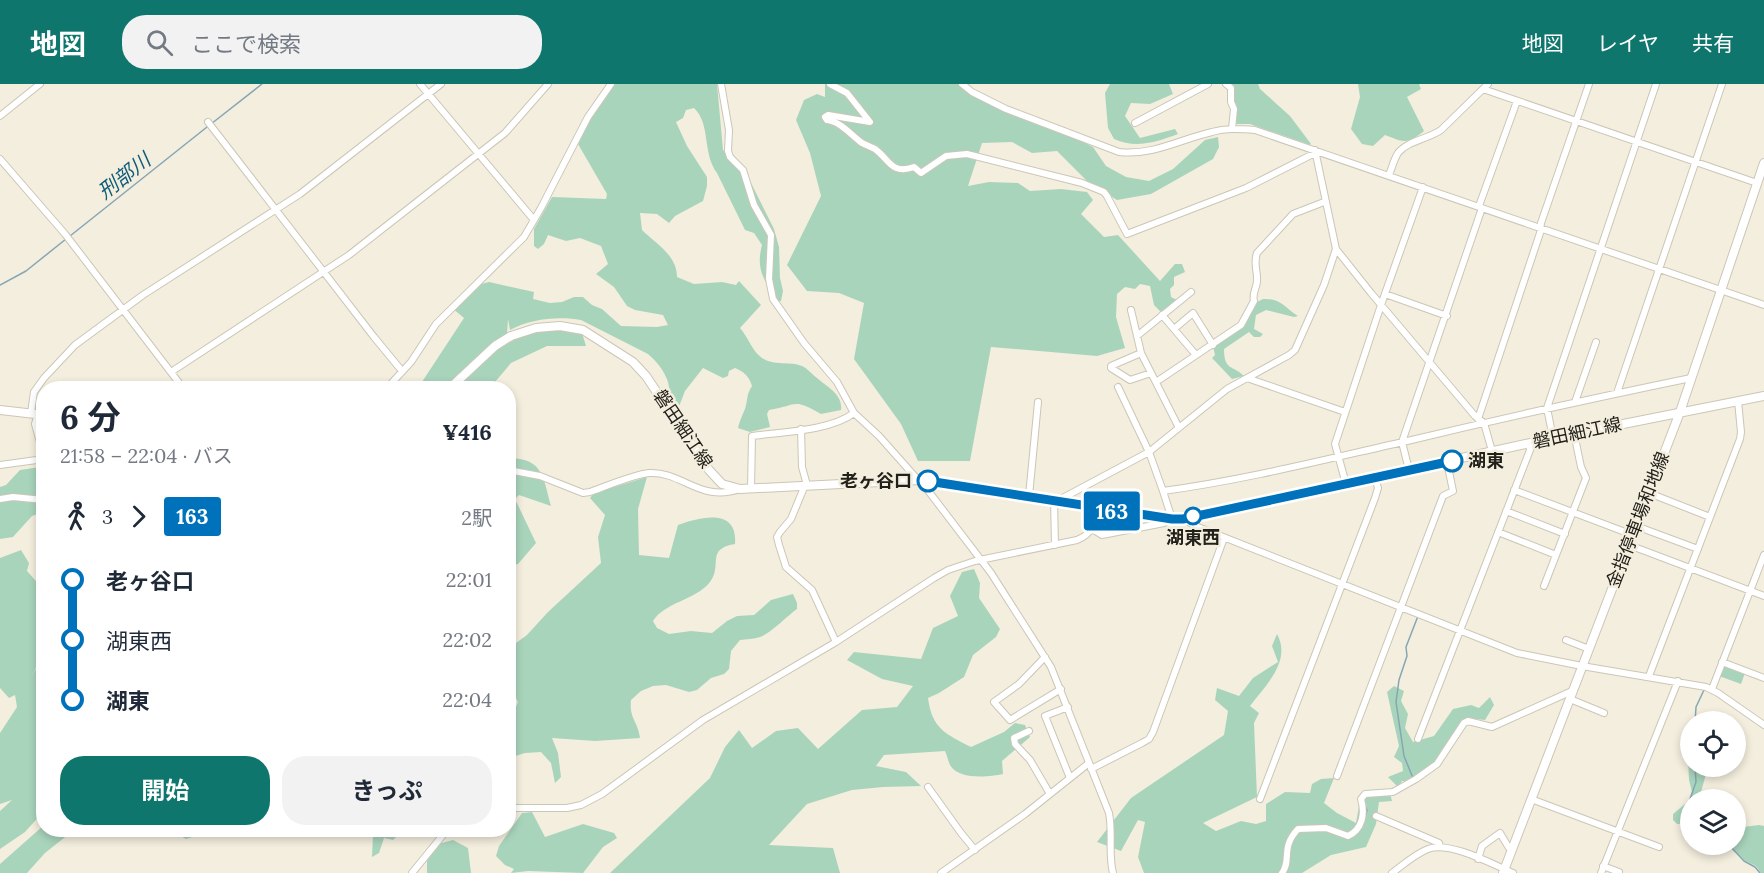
<!DOCTYPE html>
<html lang="ja">
<head>
<meta charset="utf-8">
<style>
	body { margin:0; font-family:Lora,"Noto Sans JP",serif; background:#f2f2f3; color:#1f2937; height:100vh; display:flex; flex-direction:column; font-size:22px; white-space:nowrap }
	* { box-sizing:border-box; margin:0 }
	p { font-size:20px; color:#747a83 }
	.icon { flex:none; width:33px; height:33px; fill:none; stroke:currentColor; stroke-width:2; stroke-linecap:round; stroke-linejoin:round }
	.map { position:relative; flex:1; overflow:hidden }
	.panel { position:absolute; left:36px; top:297px; width:480px; height:456px; display:flex; flex-direction:column; background:#fff; border-radius:24px; box-shadow:0 3px 9px #0003 }
	.panel>* { flex:none }
	.badge { padding:0 12px; border-radius:4px; font-size:21px; line-height:39px }
	.buttons { position:absolute; left:1680px; top:627px; display:grid; gap:12px }
	.buttons a { display:grid; place-items:center; width:66px; height:66px; border-radius:50%; background:#fff; box-shadow:0 3px 9px #0003; font-size:30px }
	.map>.badge { position:absolute; translate:-50% -50%; box-shadow:0 0 0 3px #fff }
	.legs { display:flex; align-items:center; gap:9px; height:66px; padding:0 24px; font-size:20px }
	.legs p { margin-inline-start:auto }
	.summary { display:flex; align-items:center; justify-content:space-between; height:102px; padding:0 24px }
	h1 { font-size:33px; font-weight:700; line-height:45px }
	.button { display:flex; gap:12px; margin-top:auto; padding:12px 24px }
	.button a { flex:1; height:69px; border-radius:24px; background:#0f766e; color:#fff; font-size:24px; font-weight:700; line-height:69px; text-align:center }
	.button a+a { background:#f2f2f3; color:#1f2937 }
	ul { padding:0 24px; list-style:none }
	li { display:flex; align-items:center; gap:21px; height:60px; font-size:22px }
	li i { display:grid; place-items:center; width:9px; height:100%; margin:0 8px; background:currentColor }
	li i::after { content:''; width:15px; height:15px; margin:-8px; border:4px solid; border-radius:50%; background:#fff }
	li p { margin-inline-start:auto }
	li:first-child i { background:linear-gradient(#0000 50%,currentColor 0) }
	li:last-child i { background:linear-gradient(currentColor 50%,#0000 0) }
	header { display:flex; align-items:center; gap:36px; box-sizing:border-box; height:84px; padding:0 30px; background:#0f766e; color:#fff }
	header strong { font-size:28px }
	nav { display:flex; gap:33px; margin-inline-start:auto; font-size:21px }
	.search { width:420px; height:54px; background:#f2f2f3; display:flex; align-items:center; gap:15px; box-sizing:border-box; padding:0 21px; border-radius:24px; color:#747a83; font-size:22px }
	.map>svg:first-child { display:block }
	.green { fill:#a9d4bc }
	.lines { fill:none; stroke-linecap:round; stroke-linejoin:round }
	.stream { stroke:#84a6b5; stroke-width:1.5 }
	.minor-casing { stroke:#ccc6b7; stroke-width:8 }
	.major-casing { stroke:#ccc6b7; stroke-width:10 }
	.minor { stroke:#fff; stroke-width:6 }
	.major { stroke:#fff; stroke-width:8 }
	.line-1-casing { stroke:#fff; stroke-width:14 }
	.line-1 { stroke:#0072bc; stroke-width:9 }
	.stop-1-dot { fill:#fff; stroke:#0072bc; stroke-width:3 }
	.labels { text-anchor:middle; stroke-width:5; stroke-linejoin:round; paint-order:stroke }
	.street-label { font-size:18px; fill:#22201a; stroke:#f4eede }
	.stop-label { font-size:18px; font-weight:bold; fill:#22201a; stroke:#f4eede; text-anchor:start }
	.water-label { font-size:20px; font-style:italic; fill:#0f5c7a; stroke:#f4eede }
</style>
</head>
<body>
<header>
<strong>地図</strong>
<div class="search"><svg class="icon" aria-label="search" viewBox="0 0 24 24"><circle cx="10" cy="10" r="6"/><path d="M15 15l6 6"/></svg>ここで検索</div>
<nav><a>地図</a><a>レイヤ</a><a>共有</a></nav>
</header>
<div class="map">
<svg width="1764" height="789" viewBox="0 0 1764 789">
	<rect width="100%" height="100%" fill="#f4eede"/>
	<path class="green" d="M615,0H717L723,66L750,97L774,145L779,163L780,194L783,207L781,217L775,218C766,195 755,188 762,161L754,149L745,146L717,89C702,69 711,40 694,24L686,26L683,34L676,38L687,62L707,93V102L703,117L675,132L669,139L657,130L640,129L642,146C656,160 677,171 677,193L694,200L722,198L736,201L739,197L761,221L740,244C748,253 752,267 762,274C774,282 790,277 802,282C807,284 813,291 817,294C827,303 843,310 841,326L821,330C792,313 797,322 769,326L767,330L770,343L750,348L738,344C740,336 742,332 745,325C748,316 746,311 752,302C749,292 744,288 735,284L729,287L728,292L723,294L703,284L685,307L678,325C669,314 671,311 668,298C664,286 657,278 648,270L581,236C558,232 530,235 510,246L508,235L507,250L475,275L445,304H418L464,234L452,224L477,201L489,198L534,208L533,215L550,219L562,218L574,213H583L592,221L602,225L621,242L657,243L668,241L663,231L635,226L627,222L614,203L596,190L608,180L601,162L580,154L566,157L548,151L544,160L538,165L534,162V145L552,113L606,115L607,110L578,60L588,39Z
		M825,0H963L995,20L1047,40L1093,63L1106,82L1126,93L1149,97L1173,85L1205,56L1218,53L1219,63L1213,75L1151,110L1117,116L1088,98L1057,67L1032,69L1012,58L982,59L968,102L989,98L1018,99L1030,107L1061,105L1087,108L1093,116L1081,130L1104,153L1118,151L1160,197L1175,180H1182L1185,188L1174,193V201L1170,205L1171,213L1177,216L1161,228L1154,221L1150,202L1140,200L1135,205L1125,203L1117,210L1116,233L1125,264L1097,272L991,263L970,377H918L901,340L854,275L864,219L839,209L807,207L787,181L821,112L810,69L796,36L804,16L817,10L825,13Z
		M1110,0H1169L1173,10L1150,20L1131,19L1125,32L1140,54L1175,45L1178,50C1156,58 1136,65 1114,55L1108,44L1105,9Z
		M1224,0H1258L1260,5L1290,32L1311,60L1310,61L1250,40H1230L1233,24L1231,7Z
		M1358,0H1419L1421,5L1407,13L1424,47C1407,61 1403,58 1385,51L1373,62L1362,60L1351,45L1360,13Z
		M1263,215C1281,214 1284,223 1298,232L1294,233L1266,226L1256,231L1254,245L1263,250L1260,253H1254L1249,248L1224,265C1224,287 1233,281 1244,292L1232,295L1212,274L1215,271L1213,262L1246,239L1255,219Z
		M550,245L582,249L586,262H547L511,279L490,304H453C486,274 505,253 550,245Z
		M508,374C544,374 543,394 551,422L519,411L515,415L536,459L518,480L509,482Z
		M40,383L43,385V428L32,432L13,453L0,455V403L6,401L20,386Z
		M647,393L638,425L639,471L669,474L678,441C700,433 738,423 735,460C705,465 723,481 710,498C696,516 665,518 653,537L657,544L669,550L691,547L712,549L727,537L737,532L754,531L771,516L793,510L797,519V525C787,532 770,550 760,553C754,555 746,555 740,556L731,567L729,585L724,590L711,594L697,606L689,608L666,601L653,602L641,607L631,616C629,635 638,637 640,654L595,657L552,654L558,669L561,693L555,699L551,679L541,668L525,669L509,674L508,629L515,625L518,618L512,606L509,605V564L527,551L548,528L601,479L598,453L605,431L590,414L594,409Z
		M21,466L29,479L27,487L43,505V569L32,592L43,572V728L25,748L0,765V727L12,716L0,720V649L17,623L15,611L9,614L0,604V474Z
		M974,485L980,499L979,514L1000,545L996,553L973,571L964,593L939,609L928,614C932,645 946,650 971,663L1004,648L1015,639L1025,641L1030,653L1002,677L1003,690C989,693 958,696 950,681C948,677 947,671 945,667L884,671L876,682L906,688L921,702L883,703L852,706L807,720L769,761L833,764L840,789H610L710,694L725,663L739,646L752,664L776,647L798,644L818,665L862,626L897,623L913,602L882,595L847,576L854,568L921,575L933,544L958,532L950,512L962,488Z
		M1277,550C1292,577 1265,602 1250,622L1259,629L1254,639L1257,713L1203,739L1216,747L1241,737L1256,740L1266,737V720L1285,708L1310,709L1312,700L1321,695L1334,694L1324,719L1337,729L1356,739L1361,711L1390,709L1392,717L1379,718L1376,740L1366,763L1331,771L1302,789H1144L1138,773L1145,738L1138,736L1121,767L1097,758L1131,714L1224,651L1228,627L1215,616L1217,604L1239,612L1253,594L1278,578L1272,562Z
		M1723,581L1745,589L1741,600L1719,592Z
		M1394,602L1404,607L1401,617L1408,630L1405,644L1413,658L1434,652L1453,625L1471,621L1479,624L1490,613L1494,621L1485,636L1467,634L1447,658L1435,677L1424,688L1407,697H1402L1398,703L1388,693L1403,687L1402,679L1394,673L1399,662L1387,608Z
		M1690,669V682L1706,683C1707,694 1700,704 1701,715L1690,716V739L1677,740L1673,736V730L1690,716L1692,708L1689,696L1688,672Z
		M532,728L545,753L583,740L614,749L617,754L603,763L583,789L528,787L511,789L514,785L505,781L496,772L499,762L522,729Z
		M1759,741L1764,742V789H1761L1756,782L1744,776L1729,761L1736,760V744Z
		M43,742L44,746H74L45,769L27,789H0V780Z
		M170,746H199L195,752L186,755Z
		M376,746L402,747L393,756L384,754L379,769L372,773L373,750Z
		M453,756L468,764L471,789H427V777L438,760Z"/>
	<g class="lines">
		<path class="stream" d="M211,40L262,0
			M70,152L207,43
			M0,201L26,187L66,155
			M1695,638L1696,623L1704,606
			M1413,694L1404,672L1396,618L1399,596L1407,572L1406,563L1418,532
			M1690,721V715L1696,698L1695,682
			M1364,737L1367,726L1365,722
			M1728,760L1744,777L1755,783L1760,789"/>
		<defs>
			<path id="minor" d="M420,0L534,136
				M721,0L729,46L728,67L730,73L743,86L754,121L771,151L769,195L773,215L804,259L837,298L854,329L879,352L918,396
				M830,0L847,9L870,38L828,31L825,33L827,36C840,37 852,52 862,59C866,61 871,63 875,65C890,76 891,91 914,83L921,89L946,72L967,70L1082,99L1104,108L1107,112L1127,150L1246,104L1313,70L1314,66
				M962,0L972,8L1006,25L1119,68C1152,72 1181,55 1212,48C1226,44 1241,45 1255,46L1764,221
				M1226,0L1231,4V18L1234,25L1232,45
				M1483,5L1757,99
				M0,32L40,0
				M208,38L374,253L402,287
				M1135,39L1208,0
				M0,75L65,150L183,304
				M1389,91C1392,84 1394,75 1398,69C1407,57 1428,55 1441,46L1488,0
				M1479,122L1517,17
				M1336,165L1371,209L1475,332L1484,339L1492,367
				M1385,210L1447,232
				M1131,226L1141,269L1178,342
				M1162,231L1196,271
				M1174,245L1193,229L1213,261
				M1137,252L1191,208
				M1141,269L1111,282V284L1130,296L1151,289
				M171,288L349,171L505,49L548,0
				M1247,294L1345,328
				M1156,298L1241,241L1254,217C1252,210 1256,205 1257,198C1258,188 1253,179 1257,169L1293,130L1324,118
				M1118,303L1149,368L1227,305L1289,271L1295,266L1324,201L1336,165L1315,66
				M387,304L411,278L436,240L524,153L541,124L588,33L611,0
				M1617,309L1722,0
				M1575,318L1596,258
				M31,329L34,308L44,294L75,261L143,211L300,110L441,0
				M38,330L35,340L44,373
				M1478,335L1540,149L1541,139L1589,0
				M801,345L802,383L807,401
				M1553,354L1547,324L1656,0
				M0,381L44,375
				M508,386L540,392L583,409L590,408C604,403 635,390 649,389C682,387 700,419 740,405
				M1409,386L1402,358L1482,124
				M920,396L991,489L1051,583L1109,729C1113,749 1108,769 1113,789
				M1346,400L1335,360L1381,221L1423,103
				M805,401L791,435L780,448L777,453L779,461L786,483L812,506L836,558
				M751,405L752,352C782,348 830,347 854,329
				M1514,406L1633,451
				M1649,409L1710,433
				M1029,412L1038,318
				M0,415L13,413L44,416
				M1054,416L1055,461
				M1057,417L1149,368L1163,407
				M1506,427L1565,450
				M1172,435L1163,407C1244,396 1323,376 1403,358C1499,335 1594,314 1691,294
				M1183,435L1198,443L1517,569L1582,582L1706,603L1718,609L1764,641
				M1636,442L1698,465
				M1092,445L1102,451L1164,439
				M1498,448L1556,471
				M1629,461L1764,512
				M1544,502L1586,394L1581,383L1574,349
				M1566,556L1589,565
				M1045,573L1019,600L994,618L1010,636L1061,605
				M1722,578L1764,594
				M1649,592L1740,355L1741,348L1738,317
				M1712,605L1764,471
				M1570,615L1604,629
				M1068,623L1045,632L1070,694
				M1029,647L1014,654L1015,660L1030,676L1050,710
				M1418,655L1530,366L1529,359
				M1091,685L1142,659L1149,655L1153,648L1224,454
				M1337,692L1443,412L1453,407L1447,378
				M928,703L961,749L975,766
				M1260,715L1375,414L1378,404L1375,394
				M1531,715L1659,763
				M508,724H567L581,721L602,710L703,636L836,558L934,494L948,486L975,477L1077,456C1092,450 1095,440 1098,424
				M1376,732L1439,759L1440,763
				M1478,775L1482,762L1500,749L1509,764L1512,765
				M1603,782L1619,788
				M412,789L447,746
				M941,789L1025,730L1089,679
				M1282,789C1292,776 1280,764 1298,745L1326,744L1348,752C1363,745 1365,729 1361,715L1365,710L1393,708L1416,695L1437,680L1464,639L1468,637L1492,643L1572,607
				M1392,789C1403,781 1415,770 1428,765C1450,757 1492,780 1513,789
				M1601,789L1678,597"/>
			<path id="major" d="M450,304L495,262L511,252L536,244L560,242L583,246L633,278L646,292L709,386L722,400L740,405L920,396L1172,435H1183L1553,354L1764,312
				M0,326L44,331
				M1503,789L1680,328L1764,79"/>
		</defs>
		<use href="#minor" class="minor-casing"/>
		<use href="#major" class="major-casing"/>
		<use href="#minor" class="minor"/>
		<use href="#major" class="major"/>
	</g>
	<g class="lines">
		<defs>
			<path id="line-1" d="M928,397L1172,435H1183L1452,377"/>
		</defs>
		<use href="#line-1" class="line-1-casing"/>
		<use href="#line-1" class="line-1"/>
	</g>
	<g class="stop-1-dot">
		<circle cx="1452" cy="377" r="10"/>
		<circle cx="928" cy="397" r="10"/>
		<circle cx="1193" cy="432" r="8"/>
	</g>
	<g class="labels">
		<g class="street-label">
			<text transform="translate(683 345) rotate(56)" y="6">磐田細江線</text>
			<text transform="translate(1577 349) rotate(-12)" y="6">磐田細江線</text>
			<text transform="translate(1638 436) rotate(-69)" y="6">金指停車場和地線</text>
		</g>
		<g class="stop-label">
			<text x="1468" y="383">湖東</text>
			<text x="912" y="403" text-anchor="end">老ヶ谷口</text>
			<text x="1193" y="460" text-anchor="middle">湖東西</text>
		</g>
		<g class="water-label">
			<text transform="translate(124 92) rotate(-38)" y="7">刑部川</text>
		</g>
	</g>
</svg>
<div class="buttons">
<a><svg class="icon" aria-label="locate" viewBox="0 0 24 24"><circle cx="12" cy="12" r="6"/><path d="M12 2v4M12 18v4M2 12h4M18 12h4"/></svg></a>
<a><svg class="icon" aria-label="layers" viewBox="0 0 24 24"><path d="M12 4l9 5-9 5-9-5zM3 14l9 5 9-5"/></svg></a>
</div>
<b class="badge" style="left:1112px;top:427px;background:#0072bc;color:#fff">163</b>
<section class="panel">
<div class="summary"><div><h1>6 分</h1><p>21:58 – 22:04 · バス</p></div><b>¥416</b></div>
<div class="legs"><svg class="icon" aria-label="walk" viewBox="0 0 24 24"><circle cx="13" cy="4" r="2"/><path d="M13 8l-2 6 4 7M11 14l-3 7M7 12l3-4h3l4 4"/></svg>3<svg class="icon" aria-label="forward" viewBox="0 0 24 24"><path d="M9 5l7 7-7 7"/></svg><b class="badge" style="background:#0072bc;color:#fff">163</b><p>2駅</p></div>
<ul>
<li><i style="color:#0072bc"></i><b>老ヶ谷口</b><p>22:01</p></li>
<li><i style="color:#0072bc"></i><span>湖東西</span><p>22:02</p></li>
<li><i style="color:#0072bc"></i><b>湖東</b><p>22:04</p></li>
</ul>
<div class="button"><a>開始</a><a>きっぷ</a></div>
</section>
</div>
</body>
</html>
